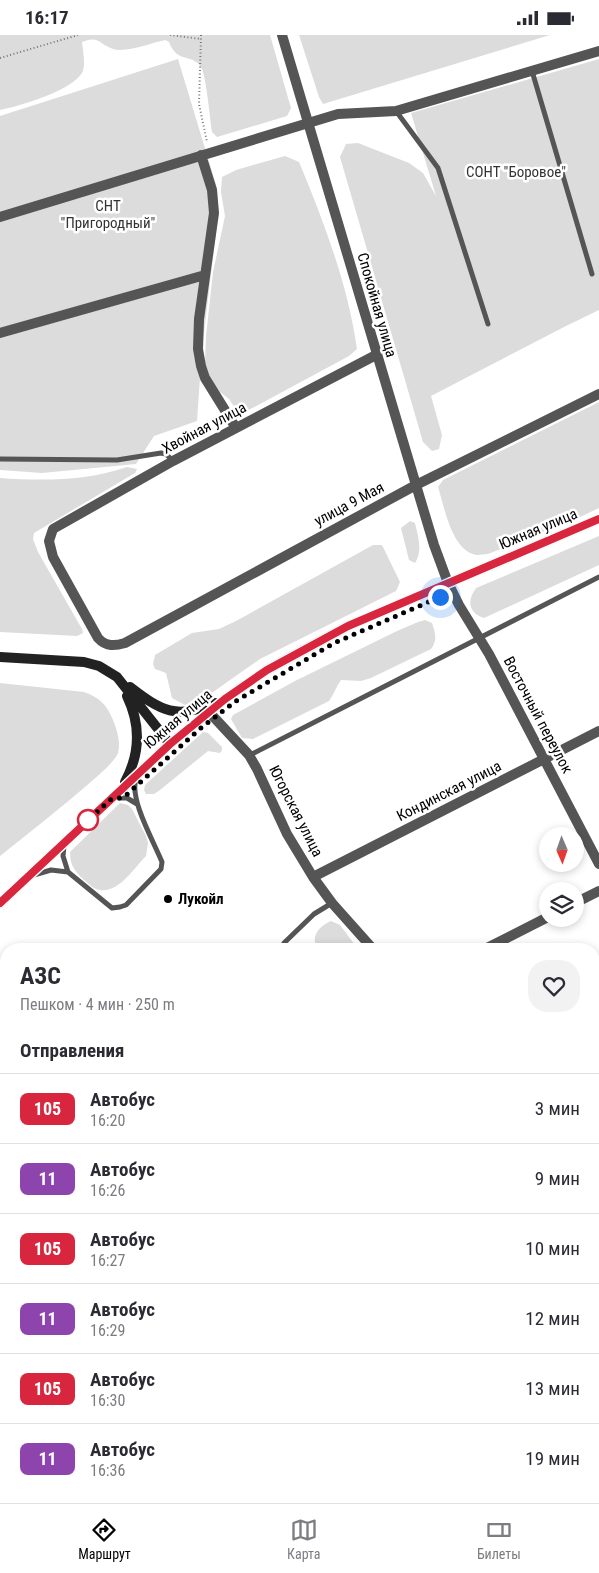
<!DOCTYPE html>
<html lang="ru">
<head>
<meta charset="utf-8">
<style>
	body { margin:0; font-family:"Roboto Condensed",sans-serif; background:#f2f2f3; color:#2b2b33; height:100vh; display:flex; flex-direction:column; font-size:19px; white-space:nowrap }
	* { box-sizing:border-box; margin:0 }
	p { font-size:16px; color:#7c7c81 }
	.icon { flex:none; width:28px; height:28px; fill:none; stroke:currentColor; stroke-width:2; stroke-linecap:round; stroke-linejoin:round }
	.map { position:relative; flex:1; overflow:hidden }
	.panel { position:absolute; left:0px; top:908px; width:600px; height:561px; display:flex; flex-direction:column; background:#fff; border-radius:20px 20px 0 0; box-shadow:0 2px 8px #0003 }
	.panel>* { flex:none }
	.badge { padding:0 10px; border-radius:8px; font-size:18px; line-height:32px }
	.needle { width:32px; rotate:178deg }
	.controls { position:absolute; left:539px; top:792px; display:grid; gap:10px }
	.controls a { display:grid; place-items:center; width:45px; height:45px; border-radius:50%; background:#fff; box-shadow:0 2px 8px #0003; font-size:25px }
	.you { position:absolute; width:25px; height:25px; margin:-12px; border:4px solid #fff; border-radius:50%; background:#1a73e8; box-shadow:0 0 0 8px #1a73e833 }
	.map>.badge { position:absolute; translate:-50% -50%; box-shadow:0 0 0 2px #fff }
	h2 { padding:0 20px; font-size:19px; line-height:45px }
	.round { display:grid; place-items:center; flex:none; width:52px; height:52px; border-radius:20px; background:#f2f2f3 }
	.headline { display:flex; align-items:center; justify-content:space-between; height:85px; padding:0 20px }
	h1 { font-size:24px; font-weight:700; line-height:38px }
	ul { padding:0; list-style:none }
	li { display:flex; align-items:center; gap:15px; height:70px; padding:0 20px; border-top:1px solid #e1e1e2 }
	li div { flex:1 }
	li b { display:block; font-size:19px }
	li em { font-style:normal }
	li .badge { min-width:55px; font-weight:700; text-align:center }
	.status { display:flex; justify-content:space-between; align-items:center; height:35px; padding:0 25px; background:#fff; direction:ltr }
	.status svg { height:14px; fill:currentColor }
	.tabs { display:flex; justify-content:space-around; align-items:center; height:70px; border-top:1px solid #e1e1e2; background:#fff; font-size:14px; color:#7c7c81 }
	.tabs a { display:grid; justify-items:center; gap:2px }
	.tabs .current { color:#000 }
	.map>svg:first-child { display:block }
	.green { fill:#dcdcdc }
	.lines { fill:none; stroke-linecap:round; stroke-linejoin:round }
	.path { stroke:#777; stroke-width:2; stroke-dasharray:1 2.5; stroke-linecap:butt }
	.service { stroke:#555; stroke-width:5 }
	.minor { stroke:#555; stroke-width:10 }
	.tertiary { stroke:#555; stroke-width:10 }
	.secondary { stroke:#222; stroke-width:10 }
	.line-casing { stroke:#fff; stroke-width:11 }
	.line { stroke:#d7263d; stroke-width:8 }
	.walk { stroke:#000; stroke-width:5; stroke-dasharray:0 9 }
	.stop-dot { fill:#fff; stroke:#d7263d; stroke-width:2.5 }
	.poi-dot { fill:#000; stroke:#fff; stroke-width:2 }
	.labels { text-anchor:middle; stroke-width:5; stroke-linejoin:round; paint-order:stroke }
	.park-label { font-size:15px; fill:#333; stroke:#fff }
	.street-label { font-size:15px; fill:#000; stroke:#fff }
	.poi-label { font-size:15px; font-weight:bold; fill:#000; stroke:#fff; text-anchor:start }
</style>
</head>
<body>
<div class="status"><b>16:17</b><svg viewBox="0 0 49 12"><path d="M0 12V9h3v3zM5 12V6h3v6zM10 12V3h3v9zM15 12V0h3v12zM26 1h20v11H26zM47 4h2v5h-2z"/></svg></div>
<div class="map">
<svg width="599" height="1468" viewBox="0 0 599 1468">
	<rect width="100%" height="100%" fill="#fff"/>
	<path class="green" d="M0,0H270L291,73L287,81L217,102L212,97C210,85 206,39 201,32C192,18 177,29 169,7L165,5C151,8 126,18 113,14C99,9 99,0 82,7C83,16 86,31 82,38C71,56 20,71 0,75Z
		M299,0H550L323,69L319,62Z
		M178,24L217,153L218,181L202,314L197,386L154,401L136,429L42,438L0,435V81Z
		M599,24V275L566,291L431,361L442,400L439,414L432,416L423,407L340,122L346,109L358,108L409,128L423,138L436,161L411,78Z
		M285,121L299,127C324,187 348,250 357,314L349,321L245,377L237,376L229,364L220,357L210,344L205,328L206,301L213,237L225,181L221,157L222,142L236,135Z
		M599,367V473L580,482L488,519C483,519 477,521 473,519C451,512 444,471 438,452L443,445Z
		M127,432L137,434L135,438L34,498L33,504L38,517L82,594L83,598L77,601L0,597V443C43,446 86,446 127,432Z
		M410,486L415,488C418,501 423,516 415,528L409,525L401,493Z
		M599,501V530L484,583C468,578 467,565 476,553Z
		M373,510H382L400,547L396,556L260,624L206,662L185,670L172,663L166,638L155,634L153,629L155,620L192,598L219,594L236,586Z
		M425,585L432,588C435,597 438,605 431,614L371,643L361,646L341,645C336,652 334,659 329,666L253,704L242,703L231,684L233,680L295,646L397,596L418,587Z
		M0,648L84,657C99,662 107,670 113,685C117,695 121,707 118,718C115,726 99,740 92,746C62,772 31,796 0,821Z
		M203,697L208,698L222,712V715L220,718L208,716L160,755L154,759H146L144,755L145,750Z
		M120,768L128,770L132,774L146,801L148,808L146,821C134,833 119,858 100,855C93,854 88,848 83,844C74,836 70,829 70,817Z
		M331,886L340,890L358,914H318C309,901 320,891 331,886Z"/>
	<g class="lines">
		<path class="path" d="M170,0L201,4
			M201,0L199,69L207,107
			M0,23L78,0
			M0,938H6
			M594,1201L599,1200
			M594,1206L599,1209"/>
		<path class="service" d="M532,36L592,239
			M396,76L438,133L488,289
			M0,424L117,425L161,418L166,419L173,426
			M250,720L599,542
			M115,763H127L137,769
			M64,811L63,821L68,837
			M34,840L51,835L68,837L112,873L120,872L126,870L161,834L162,827C154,807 129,764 136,744
			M284,908L314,879L332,868
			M0,974L6,976
			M0,1018L6,1022
			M0,1065L6,1068
			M0,1110L6,1114
			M0,1160L6,1163
			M0,1199L6,1203
			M0,1244L6,1248
			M594,1251L599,1253
			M594,1286L599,1289
			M0,1288L6,1291
			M594,1330L599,1334
			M0,1331L6,1335
			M0,1375L6,1378
			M594,1382L599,1374
			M0,1411L6,1400
			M106,1462L117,1468
			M206,1462L217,1468
			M313,1462L323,1468
			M414,1462L424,1468
			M506,1462L516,1468
			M15,1465L22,1468
			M539,1468L543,1462
			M593,1468L599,1458"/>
		<path class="minor" d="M201,120L212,155L214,178L199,284L198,314L201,331L205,343L236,393
			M0,182L338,79L396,76L599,16
			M0,298L205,240
			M376,320L173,426L53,494L49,506L53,522L98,603C106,612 115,611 125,608L416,450L599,359
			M448,548L459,570L489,619L599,829
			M209,677L249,720L257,734L287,799L313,842L332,868L373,914
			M313,842L599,696
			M575,868L599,856
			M485,914L548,882
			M594,1011L599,1009
			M594,1149L599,1153"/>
		<path class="tertiary" d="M282,0L416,450L434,510L448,548"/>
		<path class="secondary" d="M0,622L84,627L99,631L117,642L170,709
			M130,652C161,676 177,685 215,668
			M125,747C140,719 141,690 127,661
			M0,868L170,709L225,664L267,635L348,591L599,484"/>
	</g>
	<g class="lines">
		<defs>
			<path id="line" d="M0,868L170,709L225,664L267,635L348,591L599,484"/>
		</defs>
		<use href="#line" class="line-casing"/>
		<use href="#line" class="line"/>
		<path class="walk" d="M88,785L86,787L110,765L124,762L202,692L236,666L334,608L440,562"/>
	</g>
	<circle class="stop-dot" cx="88" cy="785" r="10"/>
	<circle class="poi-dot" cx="168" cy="864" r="5"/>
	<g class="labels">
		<g class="park-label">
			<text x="516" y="142">СОНТ "Боровое"</text>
			<text x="108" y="176">СНТ<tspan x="108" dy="17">"Пригородный"</tspan></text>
		</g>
		<g class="street-label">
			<text transform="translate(377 270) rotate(74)" y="5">Спокойная улица</text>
			<text transform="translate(204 393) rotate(-28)" y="5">Хвойная улица</text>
			<text transform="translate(349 469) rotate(-28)" y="5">улица 9 Мая</text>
			<text transform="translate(538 494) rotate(-23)" y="5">Южная улица</text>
			<text transform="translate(538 680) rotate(62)" y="5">Восточный переулок</text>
			<text transform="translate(178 684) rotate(-40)" y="5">Южная улица</text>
			<text transform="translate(449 756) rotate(-27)" y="5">Кондинская улица</text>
			<text transform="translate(296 776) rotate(63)" y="5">Югорская улица</text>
		</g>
		<g class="poi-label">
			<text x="178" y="869">Лукойл</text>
		</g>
	</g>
</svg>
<div class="controls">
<a><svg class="needle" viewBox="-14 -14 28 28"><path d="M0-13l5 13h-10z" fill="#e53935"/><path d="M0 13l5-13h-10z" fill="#7c7c81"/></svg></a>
<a><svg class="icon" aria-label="layers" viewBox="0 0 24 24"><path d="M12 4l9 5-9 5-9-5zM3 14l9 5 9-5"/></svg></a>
</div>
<div class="you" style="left:440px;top:562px"></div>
<section class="panel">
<div class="headline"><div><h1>АЗС</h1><p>Пешком · 4 мин · 250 m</p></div><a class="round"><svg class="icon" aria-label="heart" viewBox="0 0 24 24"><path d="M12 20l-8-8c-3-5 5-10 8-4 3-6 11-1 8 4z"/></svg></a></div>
<h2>Отправления</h2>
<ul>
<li><span class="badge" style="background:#d7263d;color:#fff">105</span><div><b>Автобус</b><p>16:20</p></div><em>3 мин</em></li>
<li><span class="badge" style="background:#8e44ad;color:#fff">11</span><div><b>Автобус</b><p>16:26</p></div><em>9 мин</em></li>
<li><span class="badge" style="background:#d7263d;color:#fff">105</span><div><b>Автобус</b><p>16:27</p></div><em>10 мин</em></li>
<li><span class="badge" style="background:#8e44ad;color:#fff">11</span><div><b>Автобус</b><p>16:29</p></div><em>12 мин</em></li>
<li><span class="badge" style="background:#d7263d;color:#fff">105</span><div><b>Автобус</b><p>16:30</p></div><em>13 мин</em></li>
<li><span class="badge" style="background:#8e44ad;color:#fff">11</span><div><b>Автобус</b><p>16:36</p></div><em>19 мин</em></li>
</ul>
</section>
</div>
<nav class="tabs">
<a class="current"><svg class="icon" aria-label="directions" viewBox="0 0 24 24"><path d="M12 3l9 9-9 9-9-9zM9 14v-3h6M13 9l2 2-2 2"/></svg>Маршрут</a>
<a><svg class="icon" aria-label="map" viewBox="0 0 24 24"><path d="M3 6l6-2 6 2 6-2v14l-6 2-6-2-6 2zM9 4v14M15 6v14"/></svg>Карта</a>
<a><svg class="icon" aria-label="tickets" viewBox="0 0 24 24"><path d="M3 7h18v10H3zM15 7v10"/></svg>Билеты</a>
</nav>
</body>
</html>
